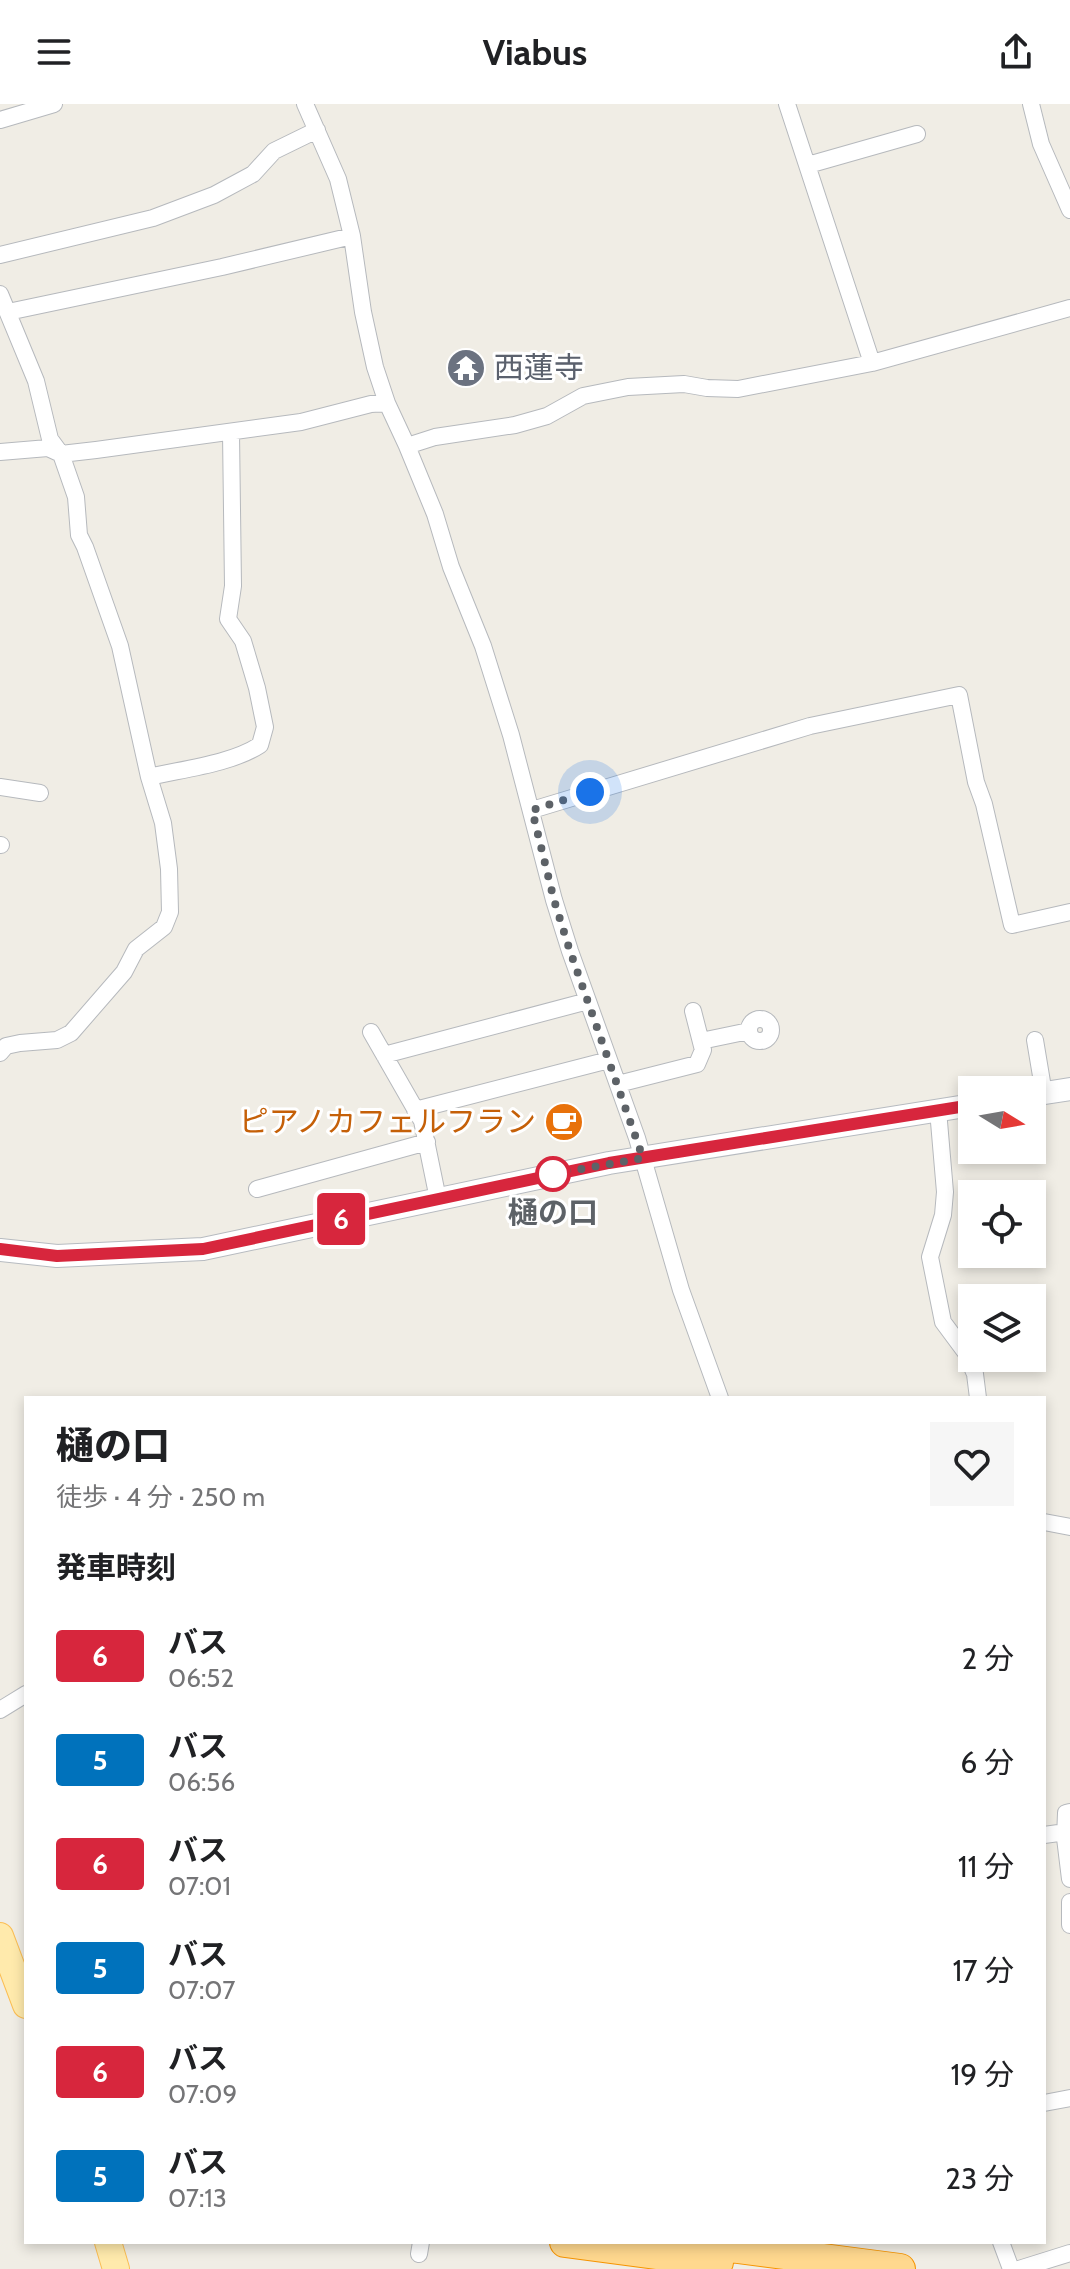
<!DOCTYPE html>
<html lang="ja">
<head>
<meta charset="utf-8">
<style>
	body { margin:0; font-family:Cabin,"Noto Sans JP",sans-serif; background:#f6f6f6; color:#202124; height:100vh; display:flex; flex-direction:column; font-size:30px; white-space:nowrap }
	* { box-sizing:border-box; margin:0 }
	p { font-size:26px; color:#757577 }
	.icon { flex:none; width:44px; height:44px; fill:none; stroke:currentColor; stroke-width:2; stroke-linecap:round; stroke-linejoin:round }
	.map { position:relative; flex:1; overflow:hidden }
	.drawer { position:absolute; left:24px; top:1292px; width:1022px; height:848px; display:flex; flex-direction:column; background:#fff; border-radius:0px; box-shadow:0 4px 12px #0003 }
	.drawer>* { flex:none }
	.badge { padding:0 16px; border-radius:6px; font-size:28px; line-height:52px }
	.needle { width:52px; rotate:101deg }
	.controls { position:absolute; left:958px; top:972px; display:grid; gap:16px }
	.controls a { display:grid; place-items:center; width:88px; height:88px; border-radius:0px; background:#fff; box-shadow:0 4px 12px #0003; font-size:40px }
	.you { position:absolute; width:40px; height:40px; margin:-20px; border:6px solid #fff; border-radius:50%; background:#1a73e8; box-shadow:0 0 0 12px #1a73e833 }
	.map>.badge { position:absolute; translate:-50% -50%; box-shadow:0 0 0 4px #fff }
	h2 { padding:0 32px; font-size:30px; line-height:72px }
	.round { display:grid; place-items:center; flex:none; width:84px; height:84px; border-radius:0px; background:#f6f6f6 }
	.head { display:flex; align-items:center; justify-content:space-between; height:136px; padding:0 32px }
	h1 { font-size:38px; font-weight:800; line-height:60px }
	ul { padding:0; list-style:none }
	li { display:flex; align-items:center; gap:24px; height:104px; padding:0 32px }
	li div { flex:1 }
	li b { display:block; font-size:30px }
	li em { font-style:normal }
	li .badge { min-width:88px; font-weight:700; text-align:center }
	header { display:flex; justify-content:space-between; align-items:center; height:104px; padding:0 32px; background:#fff; font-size:36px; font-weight:800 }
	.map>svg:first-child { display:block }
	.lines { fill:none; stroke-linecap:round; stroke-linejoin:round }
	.street-casing { stroke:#b6b9bd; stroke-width:18 }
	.secondary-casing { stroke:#b7bbc0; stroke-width:24 }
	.primary-casing { stroke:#fbbe54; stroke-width:28 }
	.highway-casing { stroke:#f69400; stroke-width:32 }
	.street { stroke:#fff; stroke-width:16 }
	.secondary { stroke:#fff; stroke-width:22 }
	.primary { stroke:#ffeaac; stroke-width:26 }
	.highway { stroke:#ffd88e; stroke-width:30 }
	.line-casing { stroke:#fff; stroke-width:18 }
	.line { stroke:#d7263d; stroke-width:12 }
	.walk { stroke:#5d6267; stroke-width:8; stroke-dasharray:0 14.4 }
	.stop-dot { fill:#fff; stroke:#d7263d; stroke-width:4 }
	.labels { text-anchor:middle; stroke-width:6; stroke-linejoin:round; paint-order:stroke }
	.worship-label { font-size:30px; fill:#5b616d; stroke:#fff; text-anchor:start }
	.food-label { font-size:30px; fill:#c56008; stroke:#fff; text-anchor:end }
	.stop-label { font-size:30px; font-weight:bold; fill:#5d6267; stroke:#fff }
</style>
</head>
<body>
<header><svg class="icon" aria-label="menu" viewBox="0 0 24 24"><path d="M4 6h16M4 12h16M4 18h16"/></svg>Viabus<svg class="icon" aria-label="share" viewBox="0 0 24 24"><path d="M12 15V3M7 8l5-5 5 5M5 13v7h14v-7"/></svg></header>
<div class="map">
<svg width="1070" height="2165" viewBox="0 0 1070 2165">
	<rect width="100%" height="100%" fill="#f0ede5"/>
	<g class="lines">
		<defs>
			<path id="street" d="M305,0L338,75L352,132L363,208L375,263L387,299L407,342L435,410L451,463L483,542L511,631L554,796L570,847L637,1034L681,1186L720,1294
				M787,0L872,259
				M1031,0L1041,40L1070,106
				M0,16L54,0
				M808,61L917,30
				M0,151L153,114L214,91L253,70L274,47L317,26
				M0,190L36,277L50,335L61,350L76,393L79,431L85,443L120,542L149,673L163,719L169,765L170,808L164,823L136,845L124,868L71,929L57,936L20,939L6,942L0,949
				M8,208L222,163L352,132
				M407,342L435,333L515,321L547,312L583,292L628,283L684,280L707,284L738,285L872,259L1070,204
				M0,348L48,344L61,350L96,346L301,318L371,300L387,299
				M149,673C183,665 231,660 260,641L265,623L257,584L243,537L228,515L233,482L231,329
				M0,683L40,689
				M532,706L810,622L959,591L976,678L984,700L1012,821L1070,808
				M0,741H1
				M749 926a11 11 0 1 1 22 0a11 11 0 1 1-22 0Z
				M371,928L422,1017L438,1095
				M1035,936L1044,990
				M701,937L749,927
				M384,951L588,897
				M618,980L697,960L703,946L693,907
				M415,1006L609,956
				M938,1006L945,1088L943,1111L930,1153L943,1218L966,1249L975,1270L978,1294
				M257,1085L427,1038
				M1044,1418L1070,1423
				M0,1606L26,1590
				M1070,1708L1066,1709L1065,1734L1070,1775
				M1044,1731L1066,1728
				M1070,1798V1821
				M1044,1999L1070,1994
				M1001,2138L1011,2165
				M419,2150L421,2138
				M1019,2165L1070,2149"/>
			<path id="secondary" d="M1032,991L1070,985
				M0,1146L57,1152L203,1145L609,1059L972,1001"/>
			<path id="primary" d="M0,1832L26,1901
				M108,2138L116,2165"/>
			<path id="highway" d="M565,2138L718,2158
				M692,2138L900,2165"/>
		</defs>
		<use href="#street" class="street-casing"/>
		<use href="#secondary" class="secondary-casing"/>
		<use href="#primary" class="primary-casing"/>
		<use href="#highway" class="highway-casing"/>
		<use href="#street" class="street"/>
		<use href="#secondary" class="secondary"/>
		<use href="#primary" class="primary"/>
		<use href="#highway" class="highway"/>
	</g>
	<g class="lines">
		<defs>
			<path id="line" d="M0,1145L57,1152L203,1145L609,1059L972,1001"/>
		</defs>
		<use href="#line" class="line-casing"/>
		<use href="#line" class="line"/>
		<path class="walk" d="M553,1070L643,1054L570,847L554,796L532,706L590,688"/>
	</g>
	<defs>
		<symbol id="temple-disc" viewBox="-11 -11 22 22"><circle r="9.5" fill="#6b7280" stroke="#fff"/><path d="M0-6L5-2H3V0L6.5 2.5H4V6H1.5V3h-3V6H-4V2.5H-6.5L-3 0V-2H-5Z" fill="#fff"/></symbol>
		<symbol id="cafe-disc" viewBox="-11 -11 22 22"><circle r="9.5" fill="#e8710a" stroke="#fff"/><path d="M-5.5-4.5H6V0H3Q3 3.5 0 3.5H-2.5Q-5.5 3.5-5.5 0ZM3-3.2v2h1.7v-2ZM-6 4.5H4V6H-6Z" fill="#fff"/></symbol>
	</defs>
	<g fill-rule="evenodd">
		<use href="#temple-disc" x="444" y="242" width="44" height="44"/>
		<use href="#cafe-disc" x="542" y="996" width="44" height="44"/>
	</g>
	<circle class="stop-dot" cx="553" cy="1070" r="16"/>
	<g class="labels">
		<g class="worship-label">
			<text x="494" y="274">西蓮寺</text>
		</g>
		<g class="food-label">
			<text x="536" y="1028">ピアノカフェルフラン</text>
		</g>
		<g class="stop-label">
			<text x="553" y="1119">樋の口</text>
		</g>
	</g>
</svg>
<div class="controls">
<a><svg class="needle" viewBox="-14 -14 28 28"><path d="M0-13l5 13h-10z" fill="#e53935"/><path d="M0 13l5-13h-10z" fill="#757577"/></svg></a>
<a><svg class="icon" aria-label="locate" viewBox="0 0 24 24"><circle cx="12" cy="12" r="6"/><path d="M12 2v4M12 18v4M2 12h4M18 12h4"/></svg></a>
<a><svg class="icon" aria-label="layers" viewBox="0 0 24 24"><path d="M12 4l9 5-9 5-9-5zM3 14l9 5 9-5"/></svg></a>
</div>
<div class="you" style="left:590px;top:688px"></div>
<b class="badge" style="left:341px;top:1115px;background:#d7263d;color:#fff">6</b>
<section class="drawer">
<div class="head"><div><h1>樋の口</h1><p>徒歩 · 4 分 · 250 m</p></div><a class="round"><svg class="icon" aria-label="heart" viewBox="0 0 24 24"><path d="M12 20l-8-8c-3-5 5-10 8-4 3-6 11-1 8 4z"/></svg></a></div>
<h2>発車時刻</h2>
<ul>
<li><span class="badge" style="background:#d7263d;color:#fff">6</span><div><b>バス</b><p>06:52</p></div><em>2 分</em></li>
<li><span class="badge" style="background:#0072bc;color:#fff">5</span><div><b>バス</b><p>06:56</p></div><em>6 分</em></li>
<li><span class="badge" style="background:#d7263d;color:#fff">6</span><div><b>バス</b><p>07:01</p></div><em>11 分</em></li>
<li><span class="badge" style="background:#0072bc;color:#fff">5</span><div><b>バス</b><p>07:07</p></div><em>17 分</em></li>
<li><span class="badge" style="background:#d7263d;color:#fff">6</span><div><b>バス</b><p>07:09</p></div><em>19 分</em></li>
<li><span class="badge" style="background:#0072bc;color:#fff">5</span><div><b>バス</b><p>07:13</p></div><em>23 分</em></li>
</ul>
</section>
</div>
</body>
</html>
